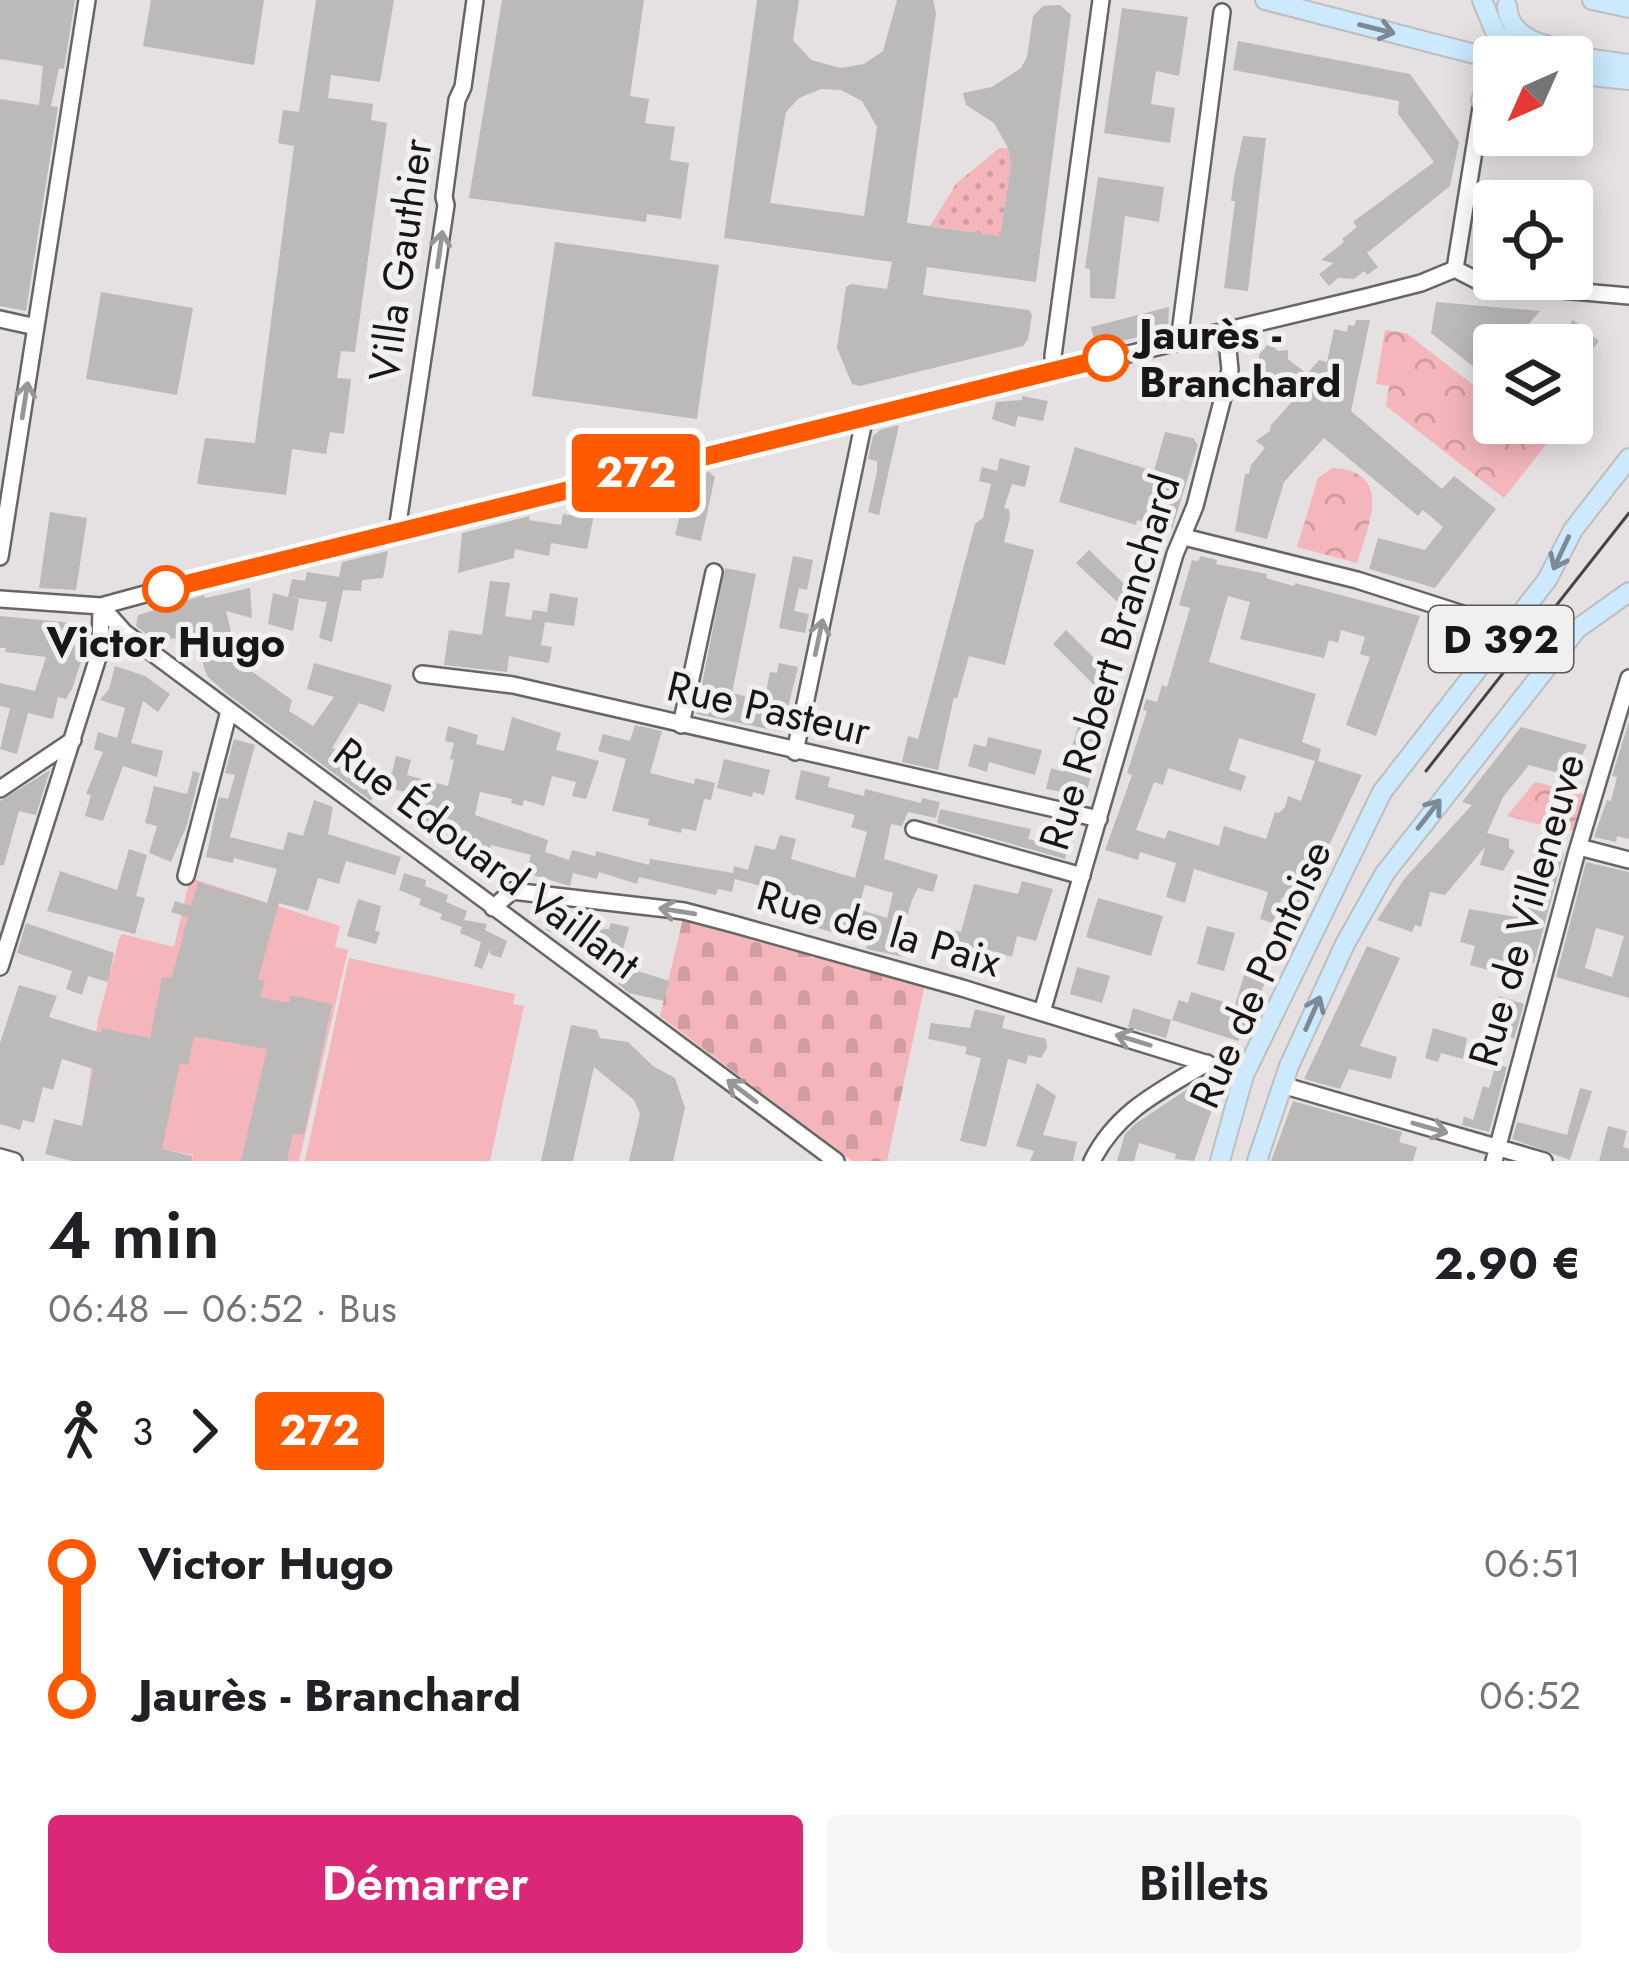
<!DOCTYPE html>
<html lang="fr">
<head>
<meta charset="utf-8">
<style>
	body { margin:0; font-family:Jost,sans-serif; background:#f6f6f6; color:#202124; height:100vh; display:flex; flex-direction:column; font-size:45px; white-space:nowrap }
	* { box-sizing:border-box; margin:0 }
	p { font-size:39px; color:#757577 }
	.icon { flex:none; width:66px; height:66px; fill:none; stroke:currentColor; stroke-width:2; stroke-linecap:round; stroke-linejoin:round }
	.map { position:relative; height:1161px; overflow:hidden }
	.sheet { display:flex; flex-direction:column; background:#fff; flex:1 }
	.sheet>* { flex:none }
	.badge { padding:0 24px; border-radius:9px; font-size:42px; line-height:78px }
	.needle { width:78px; rotate:225deg }
	.controls { position:absolute; left:1473px; top:36px; display:grid; gap:24px }
	.controls a { display:grid; place-items:center; width:120px; height:120px; border-radius:12px; background:#fff; box-shadow:0 6px 30px #0003; font-size:60px }
	.map>.badge { position:absolute; translate:-50% -50%; box-shadow:0 0 0 6px #fff }
	.legs { display:flex; align-items:center; gap:18px; height:132px; padding:0 48px; font-size:39px }
	.legs p { margin-inline-start:auto }
	.head { display:flex; align-items:center; justify-content:space-between; height:204px; padding:0 48px }
	h1 { font-size:66px; font-weight:600; line-height:90px }
	.button { display:flex; gap:24px; margin-top:auto; padding:24px 48px }
	.button a { flex:1; height:138px; border-radius:12px; background:#db2777; color:#fff; font-size:48px; font-weight:600; line-height:138px; text-align:center }
	.button a+a { background:#f6f6f6; color:#202124 }
	ul { padding:0 48px; list-style:none }
	li { display:flex; align-items:center; gap:42px; height:132px; font-size:45px }
	li i { display:grid; place-items:center; width:18px; height:100%; margin:0 15px; background:currentColor }
	li i::after { content:''; width:30px; height:30px; margin:-15px; border:9px solid; border-radius:50%; background:#fff }
	li p { margin-inline-start:auto }
	li:first-child i { background:linear-gradient(#0000 50%,currentColor 0) }
	li:last-child i { background:linear-gradient(currentColor 50%,#0000 0) }
	.map>svg:first-child { display:block }
	.grass { fill:url(#grass-dots) }
	.cemetery { fill:url(#cemetery-stones) }
	.park { fill:url(#park-crowns) }
	.pitch { fill:#f4b6ba }
	.building { fill:#bcb9b9; fill-rule:evenodd }
	.lines { fill:none; stroke-linecap:round; stroke-linejoin:round }
	.minor-casing { stroke:#686565; stroke-width:20 }
	.major-casing { stroke:#bebebe; stroke-width:22 }
	.minor { stroke:#fff; stroke-width:15 }
	.major { stroke:#cce9fe; stroke-width:18 }
	.tram { stroke:#464344; stroke-width:3 }
	.oneway { stroke:#7b8a96 }
	.oneway2 { stroke:#979696 }
	.line-1-casing { stroke:#fff; stroke-width:27 }
	.line-1 { stroke:#ff5a00; stroke-width:18 }
	.stop-1-dot { fill:#fff; stroke:#ff5a00; stroke-width:6 }
	.labels { text-anchor:middle; stroke-width:10; stroke-linejoin:round; paint-order:stroke }
	.shield { fill:#f2efef; stroke:#595757; stroke-width:3 }
	.shield-label { font-size:39px; font-weight:bold; fill:#181616 }
	.street-label { font-size:42px; fill:#181616; stroke:#f2efef }
	.stop-label { font-size:42px; font-weight:bold; fill:#181616; stroke:#f2efef; text-anchor:start }
</style>
</head>
<body>
<div class="map">
<svg width="1629" height="1161" viewBox="0 0 1629 1161">
	<defs>
		<pattern id="grass-dots" width="8" height="8" patternUnits="userSpaceOnUse" patternTransform="scale(3)"><rect width="8" height="8" fill="#f4b6ba"/><path d="M2 2h.1M6 6h.1" fill="none" stroke="#d09c9f" stroke-width="1.8" stroke-linecap="round"/></pattern>
		<pattern id="cemetery-stones" width="16" height="16" patternUnits="userSpaceOnUse" patternTransform="scale(3)"><rect width="16" height="16" fill="#f4b6ba"/><path d="M2 7V4a2 2 0 0 1 4 0v3zM10 15v-3a2 2 0 0 1 4 0v3z" fill="#d09c9f"/></pattern>
		<pattern id="park-crowns" width="20" height="18" patternUnits="userSpaceOnUse" patternTransform="scale(3)"><rect width="20" height="18" fill="#f4b6ba"/><path d="M2 6a3 3 0 1 1 6 0M12 15a3 3 0 1 1 6 0" fill="none" stroke="#d09c9f"/></pattern>
	</defs>
	<rect width="100%" height="100%" fill="#e5e1e2"/>
	<path class="grass" d="M999,148H1008L1011,165L1000,236L930,226L956,184Z"/>
	<path class="cemetery" d="M683,918L804,951L812,958L822,956L925,984L887,1161H852L660,1016Z"/>
	<path class="park" d="M1385,330L1406,333L1494,401V423H1522L1548,442L1504,498L1386,406L1389,386L1376,384Z
		M1332,468C1395,471 1368,525 1357,563L1297,547L1318,478Z
		M1535,782L1584,794L1573,830L1568,832L1507,816Z"/>
	<path class="pitch" d="M190,878L340,926L335,947L348,950L299,1161H192L193,1155L162,1149L85,1112L98,1020L119,939L122,934L174,947Z
		M349,958L515,994L513,1004L524,1006L490,1161H305Z"/>
	<path class="building" d="M0,0H75L64,69L59,68L51,106L58,107L26,311L0,306V99L39,105L43,66L0,59Z
		M151,0H264L254,65L143,46Z
		M316,0H394L380,82L331,75L328,98L373,104L371,120L387,123L355,352L341,351L337,378L351,379L344,434L330,432L326,454L292,449L286,495L197,484L205,438L255,443L294,146L278,143L283,110L299,112Z
		M502,0H644L630,96L649,99L645,123L675,127L670,160L689,163L681,219L647,214L646,222L469,198Z
		M757,0H799L793,40L811,60L841,68L864,64L883,51L897,0H933L936,13L907,223L1000,236L1011,165L1008,148L994,123L966,105L963,93L992,87L1021,68L1027,57L1033,16L1043,6L1060,5L1071,15L1036,282L927,267L923,295L1029,310L1032,315L1028,339L1023,346L860,386L852,384L837,348L846,287L851,284L887,289L892,262L724,238ZM821,89L841,90L862,101L877,127L864,216L770,203L786,112L799,98Z
		M1122,8L1188,17L1179,76L1156,71L1151,104L1175,108L1170,143L1104,133Z
		M1238,41L1410,74L1459,142L1450,186L1367,253L1378,267L1367,275L1364,271L1354,279L1338,278L1329,286L1319,274L1334,263L1321,260L1344,242L1342,239L1357,227L1353,222L1434,162L1398,114L1399,101L1233,70Z
		M1243,136L1266,138L1248,291L1224,288L1235,201H1231L1234,177Z
		M1098,177L1164,187L1159,222L1125,216L1115,299L1090,298V269L1085,268Z
		M555,242L719,265L697,419L532,396Z
		M101,292L193,308L177,395L86,379Z
		M1436,302L1540,311L1510,345H1494V365L1485,376L1431,333Z
		M1169,307L1168,330L1096,347L1091,327Z
		M1356,320H1370L1351,411L1442,489L1454,476L1496,509L1435,588L1369,569L1378,538L1425,550L1443,527L1423,510L1418,516L1324,438L1284,482L1267,539L1235,531L1245,474H1249L1251,465L1265,448L1256,441L1270,431L1271,425L1297,396L1263,397L1262,388L1252,379L1260,370L1259,355L1269,343L1278,351L1288,350V359L1307,374L1319,360L1327,362L1334,329L1347,332L1348,325L1354,326Z
		M1573,320L1599,341L1572,374V345H1553Z
		M1022,396L1048,401L1043,421L1018,416L1015,427L992,419L996,402L1022,400Z
		M899,425L879,515L868,512L877,472V461L868,459L873,436L880,430Z
		M1165,432L1193,438L1198,445L1172,529L1137,520L1136,525L1059,502L1075,447L1154,471Z
		M1000,458L1030,466L1025,487L1012,484L1004,508L1009,509L1010,517L1004,542L1034,550L1005,665L969,656L957,699L954,697L938,770L902,762L908,736L918,739L975,524L983,518L991,484L979,481L982,467L997,471Z
		M709,472L715,477L701,541L675,535L681,510L657,516L656,511L639,515L644,488Z
		M583,508L595,510L587,549L551,543L549,556L515,549L514,558L458,573L462,533L530,516L529,520L561,525L563,514L581,517Z
		M50,512L87,518L76,590L39,588Z
		M1089,550L1142,601L1130,614L1076,563Z
		M388,551L383,578L362,580L361,591L343,590L332,642L319,638L327,602L289,597L299,599L293,631L268,624L273,593L288,597L292,579L305,581L307,572L339,577L342,562Z
		M793,556L813,560L807,590L799,588L794,611L809,614L805,633L779,628Z
		M1201,556L1217,560L1216,564L1267,574L1266,578L1294,586L1295,583L1420,616L1376,736L1346,725L1370,657L1360,654L1365,637L1341,630L1338,643L1329,640L1324,658L1240,639L1250,602L1228,596L1209,662L1316,694L1302,742L1321,749L1318,761L1362,775L1302,903L1282,897L1273,923L1260,919L1268,892L1194,869L1185,903L1166,897L1176,863L1140,852L1138,860L1105,850L1132,775L1127,773L1147,711L1143,710L1146,699L1157,702L1162,685L1167,687L1190,608L1179,605L1192,560L1198,561ZM1239,738L1315,761L1301,801L1288,796L1285,807L1279,813L1275,812L1266,839L1224,826L1219,846L1168,830L1165,839L1136,830L1154,782L1163,785L1168,768L1241,791L1246,776L1229,770Z
		M725,568L756,574L732,693L764,701L770,672L777,673L779,663L798,667L782,732L696,714Z
		M490,581L510,583L505,616L531,620L533,610L547,612L550,593L578,598L574,626L545,622L541,645L552,647L549,663L509,656L507,672L444,665L449,630L482,635Z
		M250,588L252,618L226,611L234,645L220,649L292,700L289,711L313,726L334,697L307,689L314,663L392,685L384,712L359,703L332,748L355,756L351,764L376,784L380,770L392,773L396,756L411,760L407,775L448,786L454,760L450,759L454,743L445,741L448,726L478,735L476,744L504,751L512,717L561,733L556,750L599,761L586,799L572,796L576,782L552,776L544,806L524,800L522,806L511,803L512,799L480,792L475,815L548,840L545,852L569,860L572,850L595,856L596,851L649,865L650,859L733,873L734,866L748,870L755,845L775,850L780,835L796,839L791,859L855,878L867,832L851,827L855,815L795,799L801,770L830,777L828,787L864,796L865,789L921,803L922,798L940,802L936,818L908,812L902,826L891,824L884,859L938,875L933,892L918,888L912,900L903,930V937L910,939L905,957L866,949L870,935L840,926L838,934L805,924L807,916L764,904L769,888L735,879L732,892L718,889L716,895L639,877L637,884L599,872L597,879L573,873L570,886L526,873L531,855L491,845L487,860L450,847L453,831L419,822L424,805L403,799L405,792L376,785L371,801L226,693L207,676L194,636L156,641L136,626L138,615L204,595L205,598ZM865,885L893,893L887,918L858,909Z
		M0,616L72,623L71,631L78,633V641L82,642L84,653L72,689L66,699L58,697L53,719L28,713L17,754L0,749L10,708L0,706V683L35,691L46,657L5,652L6,648H0Z
		M1066,630L1119,683L1106,697L1053,644Z
		M115,666L145,676L170,694L158,712L143,701L131,743L163,751L157,777L123,766L103,821L85,816L91,795L86,794L103,752L94,749L98,732L117,738L125,708L100,700L109,689Z
		M1629,721V839L1617,836L1616,842L1594,837L1607,800L1611,801L1617,777L1612,776Z
		M1079,724L1104,732L1085,796L1046,789L1051,768L1064,772Z
		M635,725L662,731L650,773L694,784L695,778L715,783L711,800L704,799L696,831L682,828L681,833L648,825L649,819L612,811L626,759L598,751L603,734L630,741Z
		M1521,727L1587,745L1572,777L1529,765L1503,797L1487,833L1509,839V848L1515,851L1503,871L1480,865L1485,847L1445,895L1430,892L1421,927L1415,925L1412,932L1377,920L1405,878L1472,805L1462,802Z
		M988,737L1042,750L1035,775L989,762L987,772L968,766L974,744L986,747Z
		M234,739L255,745L230,837L283,850L288,832L303,836L314,800L333,807L328,834L401,857L395,875L346,861L339,884L318,878L308,911L279,903L258,979L265,981L260,997L289,1003L290,995L332,1004L304,1135L293,1133L287,1161H241L267,1049L194,1036L188,1065L180,1063L162,1149L192,1156V1161H72L45,1154L54,1119L82,1126L93,1069L62,1059L53,1090L43,1087L34,1123L23,1120L20,1130L0,1124V1043L19,985L57,996L49,1017L101,1033L102,1028L150,1038L162,978L172,977L188,917L171,912L175,901L191,906L198,882L267,903L277,869L234,858L233,863L206,857L219,797L228,799L235,775L225,773Z
		M724,759L770,770L764,795L753,792L752,797L717,788Z
		M50,770L36,815L19,811L4,865H0V801Z
		M193,771L200,773L187,825L171,862L149,853L157,826L145,823L154,786L187,794Z
		M940,809L1031,829L1028,839L1068,848L1065,859L937,823Z
		M1537,845L1564,853L1534,963L1517,958L1513,977L1470,965L1475,946L1460,942L1469,909L1516,917Z
		M129,849L147,855L136,896L145,898L135,934L47,911L60,871L117,890Z
		M1586,862L1629,872V998L1556,977ZM1596,928L1624,936L1612,977L1585,968Z
		M404,873L426,880L425,886L448,895L446,902L467,911L464,920L487,924L485,930L507,941L501,958L490,954V949L482,969L474,966L481,942L460,933L462,927L440,919L442,914L419,905L421,899L399,890Z
		M1022,881L1053,889L1036,941L1017,936L1012,957L985,949L983,955L951,949L949,955L929,947L935,926L961,932L974,884L1018,894Z
		M1098,898L1163,916L1151,956L1086,937Z
		M358,899L381,906L375,931L380,932L376,944L347,936Z
		M549,912L568,915L567,921L599,929H609L611,923L629,927L619,965L602,961L604,952L594,949L595,946L546,930Z
		M26,923L114,953L108,982L88,976L82,995L66,989L72,971L17,953Z
		M1207,926L1235,933L1224,971L1197,964Z
		M1367,946L1400,958L1360,1046L1397,1057L1391,1079L1349,1069L1340,1089L1304,1079Z
		M622,966L669,981L664,1001L629,993L618,984Z
		M1077,967L1110,976L1102,1003L1070,994Z
		M1244,975L1266,981L1238,1041L1172,1020L1179,1000L1188,1003L1191,992L1235,1005Z
		M1499,996L1524,1004L1514,1039L1491,1031Z
		M1133,1008L1171,1020L1166,1038L1128,1027Z
		M975,1009L1005,1016L1002,1028L1046,1039L1047,1048L1041,1058L1028,1055L1026,1064L1008,1059L986,1147L960,1141L981,1058L965,1054L967,1047L928,1039L931,1023L970,1028Z
		M571,1025L597,1030L600,1038L628,1042L653,1066L675,1078L685,1108L673,1161H629L640,1114L634,1100L594,1067L573,1161H541Z
		M1433,1028L1467,1038L1463,1059L1441,1053L1438,1062L1425,1058Z
		M1496,1064L1507,1067L1489,1132L1462,1125L1464,1116L1473,1120L1483,1086L1489,1088Z
		M1208,1081L1218,1093L1194,1161L1175,1159L1176,1154L1139,1143L1134,1161H1117L1125,1134L1135,1124L1192,1086Z
		M1037,1083L1056,1096L1043,1135L1077,1142L1073,1161H1030L1034,1151L1016,1146Z
		M1580,1088L1592,1091L1570,1160L1512,1139L1517,1122L1571,1136L1567,1135Z
		M1293,1101L1402,1132L1399,1142L1417,1147L1413,1161H1271Z
		M1608,1126L1627,1131L1623,1147L1629,1149V1161H1599Z"/>
	<g class="lines">
		<defs>
			<path id="minor" d="M1455,269L1489,58
				M0,319L36,327
				M1179,341L1222,12
				M1054,372L1053,356L1101,0
				M397,530L446,205L444,197L457,100L463,87L475,0
				M1184,537L1357,580L1509,629
				M0,557L87,0
				M0,599L101,606L266,561L1366,297L1421,283L1455,269L1482,283L1629,296
				M101,606L124,632L836,1161
				M422,674L513,685L1099,819
				M681,725L714,572
				M795,752L865,416
				M0,789L73,740
				M914,829L1082,876
				M1579,847L1629,860
				M186,876L229,711
				M493,908L512,891L684,911L733,924L962,988L1244,1075
				M0,967L100,651L101,606
				M1042,1012L1175,554L1195,506L1230,370L1226,330
				M1282,1085L1544,1161
				M0,1157L14,1161
				M1092,1161C1117,1111 1160,1091 1207,1063
				M1494,1161L1576,855L1629,678"/>
			<path id="major" d="M1265,0L1494,59
				M1482,0L1496,34L1515,48L1629,64
				M1592,0L1629,8
				M1507,6C1508,28 1527,41 1547,45
				M1572,74L1629,80
				M1481,100L1494,84
				M1220,1161L1244,1075L1382,792L1547,580L1573,530L1629,458
				M1257,1161L1289,1066L1345,944L1385,873L1577,629L1629,592"/>
		</defs>
		<use href="#minor" class="minor-casing"/>
		<use href="#major" class="major-casing"/>
		<use href="#minor" class="minor"/>
		<use href="#major" class="major"/>
		<path class="tram" d="M1426,771L1629,513"/>
	</g>
	<defs><path id="oneway-shaft" d="M-6 0H5M1.5-3L5.5 0L1.5 3" fill="none" stroke-width="1.6" stroke-linecap="round" stroke-linejoin="round" transform="scale(3)"/></defs>
	<g class="oneway">
		<use href="#oneway-shaft" transform="translate(1377 29) rotate(14)"/>
		<use href="#oneway-shaft" transform="translate(1561 553) rotate(115)"/>
		<use href="#oneway-shaft" transform="translate(1429 814) rotate(-52)"/>
		<use href="#oneway-shaft" transform="translate(1313 1013) rotate(-66)"/>
	</g>
	<g class="oneway2">
		<use href="#oneway-shaft" transform="translate(440 249) rotate(-82)"/>
		<use href="#oneway-shaft" transform="translate(25 400) rotate(-81)"/>
		<use href="#oneway-shaft" transform="translate(819 637) rotate(-78)"/>
		<use href="#oneway-shaft" transform="translate(677 911) rotate(-171)"/>
		<use href="#oneway-shaft" transform="translate(1133 1040) rotate(-163)"/>
		<use href="#oneway-shaft" transform="translate(742 1091) rotate(-143)"/>
		<use href="#oneway-shaft" transform="translate(1430 1128) rotate(16)"/>
	</g>
	<g class="lines">
		<defs>
			<path id="line-1" d="M166,589L1106,358"/>
		</defs>
		<use href="#line-1" class="line-1-casing"/>
		<use href="#line-1" class="line-1"/>
	</g>
	<g class="stop-1-dot">
		<circle cx="1106" cy="358" r="21"/>
		<circle cx="166" cy="589" r="21"/>
	</g>
	<g class="labels">
		<rect class="shield" x="1429" y="606" width="144" height="66" rx="9"/>
		<g class="shield-label">
			<text x="1501" y="653">D 392</text>
		</g>
		<g class="street-label">
			<text transform="translate(400 260) rotate(-82)" y="15">Villa Gauthier</text>
			<text transform="translate(1109 662) rotate(-73)" y="15">Rue Robert Branchard</text>
			<text transform="translate(769 708) rotate(13)" y="15">Rue Pasteur</text>
			<text transform="translate(487 858) rotate(37)" y="15">Rue Édouard Vaillant</text>
			<text transform="translate(1526 910) rotate(-74)" y="15">Rue de Villeneuve</text>
			<text transform="translate(879 928) rotate(16)" y="15">Rue de la Paix</text>
			<text transform="translate(1260 974) rotate(-66)" y="15">Rue de Pontoise</text>
		</g>
		<g class="stop-label">
			<text x="1139" y="349">Jaurès -<tspan x="1139" dy="48">Branchard</tspan></text>
			<text x="166" y="657" text-anchor="middle">Victor Hugo</text>
		</g>
	</g>
</svg>
<div class="controls">
<a><svg class="needle" viewBox="-14 -14 28 28"><path d="M0-13l5 13h-10z" fill="#e53935"/><path d="M0 13l5-13h-10z" fill="#757577"/></svg></a>
<a><svg class="icon" aria-label="locate" viewBox="0 0 24 24"><circle cx="12" cy="12" r="6"/><path d="M12 2v4M12 18v4M2 12h4M18 12h4"/></svg></a>
<a><svg class="icon" aria-label="layers" viewBox="0 0 24 24"><path d="M12 4l9 5-9 5-9-5zM3 14l9 5 9-5"/></svg></a>
</div>
<b class="badge" style="left:636px;top:473px;background:#ff5a00;color:#fff">272</b>
</div>
<section class="sheet">
<div class="head"><div><h1>4 min</h1><p>06:48 – 06:52 · Bus</p></div><b>2.90 €</b></div>
<div class="legs"><svg class="icon" aria-label="walk" viewBox="0 0 24 24"><circle cx="13" cy="4" r="2"/><path d="M13 8l-2 6 4 7M11 14l-3 7M7 12l3-4h3l4 4"/></svg>3<svg class="icon" aria-label="forward" viewBox="0 0 24 24"><path d="M9 5l7 7-7 7"/></svg><b class="badge" style="background:#ff5a00;color:#fff">272</b></div>
<ul>
<li><i style="color:#ff5a00"></i><b>Victor Hugo</b><p>06:51</p></li>
<li><i style="color:#ff5a00"></i><b>Jaurès - Branchard</b><p>06:52</p></li>
</ul>
<div class="button"><a>Démarrer</a><a>Billets</a></div>
</section>
</body>
</html>
